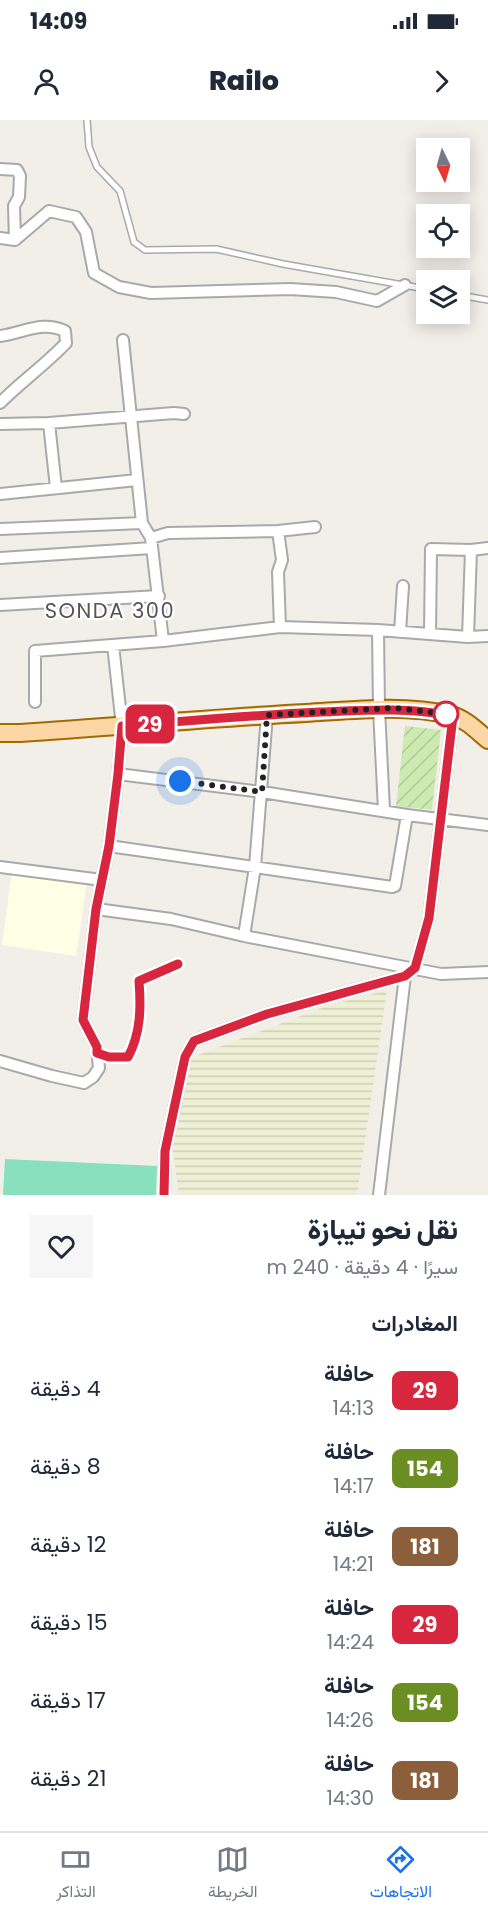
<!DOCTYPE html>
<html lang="ar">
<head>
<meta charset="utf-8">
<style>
	body { margin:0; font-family:Poppins,Vazirmatn,sans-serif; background:#f6f6f7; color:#1f2937; direction:rtl; height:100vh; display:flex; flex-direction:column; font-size:22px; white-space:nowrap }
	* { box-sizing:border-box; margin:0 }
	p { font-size:20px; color:#747a83 }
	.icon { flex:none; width:33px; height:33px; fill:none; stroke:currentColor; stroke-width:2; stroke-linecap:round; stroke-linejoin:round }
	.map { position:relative; height:1075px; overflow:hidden; direction:ltr }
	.sheet { display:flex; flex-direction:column; background:#fff; flex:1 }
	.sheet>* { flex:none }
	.badge { padding:0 12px; border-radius:9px; font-size:21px; line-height:39px }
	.needle { width:39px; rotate:175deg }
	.buttons { position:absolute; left:416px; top:18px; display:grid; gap:12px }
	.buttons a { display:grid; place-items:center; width:54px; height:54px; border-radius:0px; background:#fff; box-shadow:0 3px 15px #0003; font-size:30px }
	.you { position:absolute; width:30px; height:30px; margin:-15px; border:4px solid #fff; border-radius:50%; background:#1a73e8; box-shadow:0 0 0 9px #1a73e833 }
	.map>.badge { position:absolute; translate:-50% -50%; box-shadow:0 0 0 3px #fff }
	h2 { padding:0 30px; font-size:22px; line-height:54px }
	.round { display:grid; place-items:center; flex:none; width:63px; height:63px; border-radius:0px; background:#f6f6f7 }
	.headline { display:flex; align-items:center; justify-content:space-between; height:102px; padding:0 30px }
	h1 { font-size:28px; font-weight:800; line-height:45px }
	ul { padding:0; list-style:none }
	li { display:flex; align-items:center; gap:18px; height:78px; padding:0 30px }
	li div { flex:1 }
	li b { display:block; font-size:22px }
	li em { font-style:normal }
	li .badge { min-width:66px; font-weight:700; text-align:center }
	.status { display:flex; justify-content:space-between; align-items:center; height:42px; padding:0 30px; background:#fff; direction:ltr }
	.status svg { height:16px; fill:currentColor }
	header { display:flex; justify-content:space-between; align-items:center; height:78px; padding:0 30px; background:#fff; font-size:27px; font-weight:800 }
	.menu { display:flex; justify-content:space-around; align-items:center; height:84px; border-top:2px solid #e0e1e3; background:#fff; font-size:16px; color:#747a83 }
	.menu a { display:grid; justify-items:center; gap:3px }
	.menu .active { color:#1a73e8 }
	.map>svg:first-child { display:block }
	.education { fill:#ffffe5 }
	.farmland { fill:url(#farmland-rules) }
	.garden { fill:url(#garden-furrows) }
	.pitch { fill:#88e0be }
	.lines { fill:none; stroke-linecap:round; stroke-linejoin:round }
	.service-casing { stroke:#a9a9a9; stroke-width:8 }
	.minor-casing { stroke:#a9a9a9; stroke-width:14 }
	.primary-casing { stroke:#a06b00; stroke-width:20 }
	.service { stroke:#fff; stroke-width:5 }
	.minor { stroke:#fff; stroke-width:10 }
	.primary { stroke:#fcd6a4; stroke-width:16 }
	.line-casing { stroke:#fff; stroke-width:14 }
	.line { stroke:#d7263d; stroke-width:9 }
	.walk { stroke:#222; stroke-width:6; stroke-dasharray:0 10.8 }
	.stop-dot { fill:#fff; stroke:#d7263d; stroke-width:3 }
	.labels { text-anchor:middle; stroke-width:4.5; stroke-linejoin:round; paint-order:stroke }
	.quarter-label { font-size:21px; letter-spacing:1.5px; fill:#555; stroke:#fff }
</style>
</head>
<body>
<div class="status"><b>14:09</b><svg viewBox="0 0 49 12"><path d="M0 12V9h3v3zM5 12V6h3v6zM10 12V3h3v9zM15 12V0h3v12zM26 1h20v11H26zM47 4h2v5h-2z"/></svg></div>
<header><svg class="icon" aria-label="forward" viewBox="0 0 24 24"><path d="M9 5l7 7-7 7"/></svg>Railo<svg class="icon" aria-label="person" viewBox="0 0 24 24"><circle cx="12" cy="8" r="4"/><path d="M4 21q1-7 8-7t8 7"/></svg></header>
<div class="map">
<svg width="488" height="1075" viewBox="0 0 488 1075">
	<defs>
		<pattern id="farmland-rules" width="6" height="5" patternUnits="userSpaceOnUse" patternTransform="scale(1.5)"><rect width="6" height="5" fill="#eef0d5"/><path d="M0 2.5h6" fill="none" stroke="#ccceb7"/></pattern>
		<pattern id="garden-furrows" width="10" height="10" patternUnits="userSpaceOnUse" patternTransform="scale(1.5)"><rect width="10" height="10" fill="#cdebb0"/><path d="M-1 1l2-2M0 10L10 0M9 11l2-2" fill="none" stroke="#b0c997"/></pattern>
	</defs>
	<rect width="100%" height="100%" fill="#f2efe9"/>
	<path class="education" d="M12,751L87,761L76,836L2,825Z"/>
	<path class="farmland" d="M387,870L357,1075H179L171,1017L190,938L327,886Z"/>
	<path class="garden" d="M405,606L441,610L432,690L396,686Z"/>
	<path class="pitch" d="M5,1039L157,1046L156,1075H3Z"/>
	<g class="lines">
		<defs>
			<path id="service" d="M87,0L89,27L97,47L120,71L134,122L145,130L216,129L283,144L426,169
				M459,175L488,180
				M99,934L109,937H128C141,913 141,887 139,861L178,844"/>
			<path id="minor" d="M0,49L17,50L20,56L19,77L14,86L15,120
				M0,118L15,120L49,91L76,97L86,112L94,153L119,167L151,173L290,169L336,172L377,181L405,165
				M0,216C24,213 42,200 65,211L66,223C45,245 21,262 0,283
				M123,220L142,403L151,418L163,521
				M49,303L56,368
				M0,304L49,303L174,293L184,294
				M0,374L137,360
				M0,409L142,403
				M278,411L315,407
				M151,418L168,413L278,411L282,440L278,452L280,507
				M0,438L152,428
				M0,485L159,476
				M378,510L379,589L384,690
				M400,512L403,466
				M430,514L431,429L471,430
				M468,517L471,430L488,428
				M35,582V531L163,521L280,507L378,510L468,517L488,516
				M118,654L262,672L407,695L488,705
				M109,726L392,767L395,766L407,695
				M0,747L102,760
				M96,789L171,799L244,816L255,747L267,595
				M244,816L441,854L488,852
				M0,941L52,956L84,963L93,957L99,948L97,927L83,900L96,789L109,726L118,654L122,606L113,525
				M164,1075L165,1031L185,937L194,921L267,894L405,856
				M379,1075L405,856L415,848L429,798L453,596"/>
			<path id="primary" d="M0,613H20C115,607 210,598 306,593C354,590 404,584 451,595C466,599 477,611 488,620"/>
		</defs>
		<use href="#service" class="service-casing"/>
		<use href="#minor" class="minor-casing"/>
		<use href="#primary" class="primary-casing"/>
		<use href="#service" class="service"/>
		<use href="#minor" class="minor"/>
		<use href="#primary" class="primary"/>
	</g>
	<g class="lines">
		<defs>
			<path id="line" d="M164,1075L165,1031L185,937L194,921L267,894L405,856L415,848L429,798L453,596C406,587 367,590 320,592C254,595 188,601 122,606L118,654L109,726L96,789L83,900L97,927V933L109,937H128C141,913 141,887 139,861L178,844"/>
		</defs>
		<use href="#line" class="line-casing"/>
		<use href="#line" class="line"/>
		<path class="walk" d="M180,661L262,672L267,595L393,588L446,594"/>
	</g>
	<circle class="stop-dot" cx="446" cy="594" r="12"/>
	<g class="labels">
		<g class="quarter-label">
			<text x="110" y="498">SONDA 300</text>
		</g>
	</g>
</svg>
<div class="buttons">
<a><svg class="needle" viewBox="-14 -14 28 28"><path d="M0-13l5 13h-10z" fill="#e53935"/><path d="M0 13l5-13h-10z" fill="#747a83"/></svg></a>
<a><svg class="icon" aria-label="locate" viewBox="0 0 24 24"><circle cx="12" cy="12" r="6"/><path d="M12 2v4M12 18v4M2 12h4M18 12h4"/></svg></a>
<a><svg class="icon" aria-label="layers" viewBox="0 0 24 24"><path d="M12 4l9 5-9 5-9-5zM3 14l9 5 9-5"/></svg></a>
</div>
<div class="you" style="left:180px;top:661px"></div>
<b class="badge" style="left:150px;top:604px;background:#d7263d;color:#fff">29</b>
</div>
<section class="sheet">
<div class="headline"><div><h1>نقل نحو تيبازة</h1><p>سيرًا · 4 دقيقة · 240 m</p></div><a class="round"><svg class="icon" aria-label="heart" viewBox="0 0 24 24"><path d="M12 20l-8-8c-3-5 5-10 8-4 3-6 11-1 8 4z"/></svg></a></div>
<h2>المغادرات</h2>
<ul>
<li><span class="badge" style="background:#d7263d;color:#fff">29</span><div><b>حافلة</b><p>14:13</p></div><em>4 دقيقة</em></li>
<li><span class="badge" style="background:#6b8e23;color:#fff">154</span><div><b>حافلة</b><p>14:17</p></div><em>8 دقيقة</em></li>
<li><span class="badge" style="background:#8b5e3c;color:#fff">181</span><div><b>حافلة</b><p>14:21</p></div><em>12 دقيقة</em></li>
<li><span class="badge" style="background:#d7263d;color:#fff">29</span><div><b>حافلة</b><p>14:24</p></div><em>15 دقيقة</em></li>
<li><span class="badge" style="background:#6b8e23;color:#fff">154</span><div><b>حافلة</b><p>14:26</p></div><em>17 دقيقة</em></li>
<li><span class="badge" style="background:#8b5e3c;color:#fff">181</span><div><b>حافلة</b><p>14:30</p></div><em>21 دقيقة</em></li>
</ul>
</section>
<nav class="menu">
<a class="active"><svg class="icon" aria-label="directions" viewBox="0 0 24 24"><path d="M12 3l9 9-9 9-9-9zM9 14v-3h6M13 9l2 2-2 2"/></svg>الاتجاهات</a>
<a><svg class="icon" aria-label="map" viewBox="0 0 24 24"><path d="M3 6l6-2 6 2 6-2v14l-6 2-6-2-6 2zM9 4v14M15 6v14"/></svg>الخريطة</a>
<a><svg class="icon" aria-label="tickets" viewBox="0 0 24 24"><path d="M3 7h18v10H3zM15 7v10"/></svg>التذاكر</a>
</nav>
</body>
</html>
